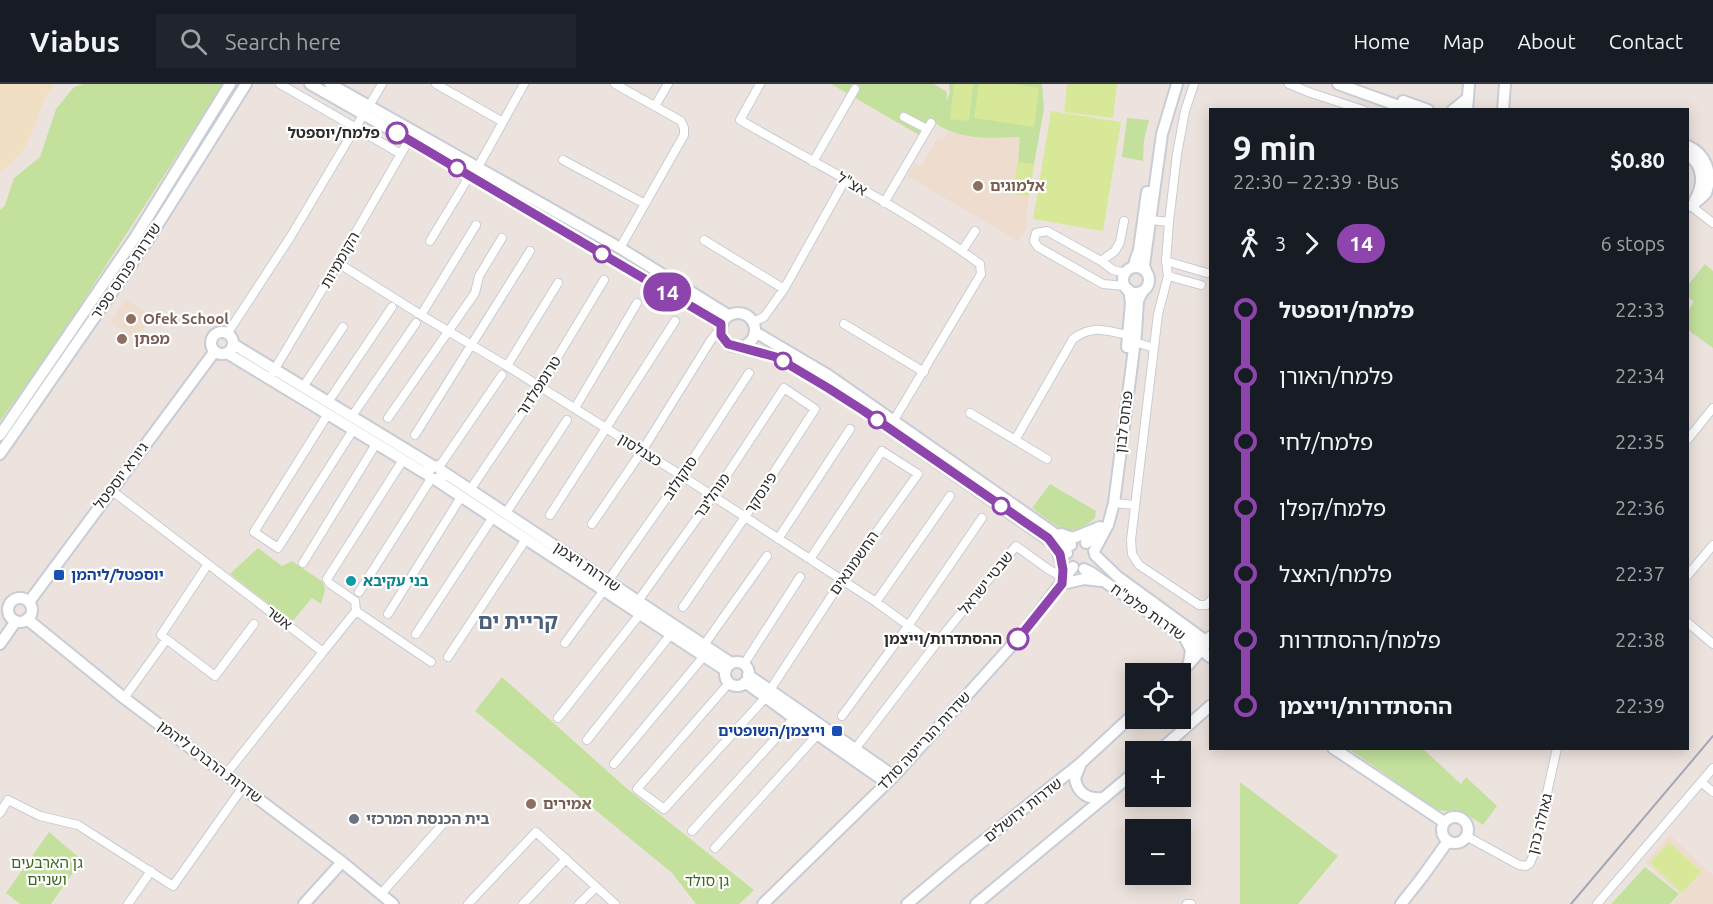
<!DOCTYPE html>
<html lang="en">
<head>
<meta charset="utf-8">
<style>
	body { margin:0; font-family:Ubuntu,"Noto Sans Hebrew",sans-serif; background:#20242c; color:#f1f3f6; height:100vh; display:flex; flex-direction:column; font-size:22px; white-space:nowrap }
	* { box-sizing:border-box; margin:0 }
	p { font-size:20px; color:#9ea1a6 }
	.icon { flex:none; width:33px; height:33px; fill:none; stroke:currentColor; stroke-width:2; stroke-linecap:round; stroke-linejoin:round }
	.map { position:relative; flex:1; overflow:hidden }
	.side { position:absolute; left:1209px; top:24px; width:480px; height:642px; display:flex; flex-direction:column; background:#171b24; border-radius:0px; box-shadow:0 3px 15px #0003 }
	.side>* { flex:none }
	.badge { padding:0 12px; border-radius:20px; font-size:21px; line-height:39px }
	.tools { position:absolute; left:1125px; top:579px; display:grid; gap:12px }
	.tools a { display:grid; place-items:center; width:66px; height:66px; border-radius:0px; background:#171b24; box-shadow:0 3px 15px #0003; font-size:30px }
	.map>.badge { position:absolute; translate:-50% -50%; box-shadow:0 0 0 3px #fff }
	.legs { display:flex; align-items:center; gap:9px; height:66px; padding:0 24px; font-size:20px }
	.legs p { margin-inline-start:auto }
	.head { display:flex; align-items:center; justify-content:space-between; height:102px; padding:0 24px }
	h1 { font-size:33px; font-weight:700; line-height:45px }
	ul { padding:0 24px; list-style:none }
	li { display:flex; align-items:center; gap:21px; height:66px; font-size:22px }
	li i { display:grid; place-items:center; width:9px; height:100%; margin:0 8px; background:currentColor }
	li i::after { content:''; width:15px; height:15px; margin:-8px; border:4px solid; border-radius:50%; background:#171b24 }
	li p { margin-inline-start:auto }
	li:first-child i { background:linear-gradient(#0000 50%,currentColor 0) }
	li:last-child i { background:linear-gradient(currentColor 50%,#0000 0) }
	header { display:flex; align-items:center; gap:36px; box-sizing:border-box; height:84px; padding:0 30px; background:#171b24; border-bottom:2px solid #363941 }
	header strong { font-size:28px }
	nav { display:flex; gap:33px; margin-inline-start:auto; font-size:21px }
	.search { width:420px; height:54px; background:#20242c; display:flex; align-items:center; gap:15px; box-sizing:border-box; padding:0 21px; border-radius:0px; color:#9ea1a6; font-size:22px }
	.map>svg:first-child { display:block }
	.education { fill:#eeddcf }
	.green { fill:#c3e19d }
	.sand { fill:#f0dfc3 }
	.pitch { fill:#d8e899 }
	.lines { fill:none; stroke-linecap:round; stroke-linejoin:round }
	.minor-casing { stroke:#c7ccd5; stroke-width:10 }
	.tertiary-casing { stroke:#c7ccd5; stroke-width:14 }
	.secondary-casing { stroke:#c7ccd5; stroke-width:14 }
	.minor { stroke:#fff; stroke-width:8 }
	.tertiary { stroke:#fff; stroke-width:10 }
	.secondary { stroke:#fff; stroke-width:10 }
	.rail { stroke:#a1a8b5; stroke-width:2 }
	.line-1-casing { stroke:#fff; stroke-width:14 }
	.line-1 { stroke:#8e44ad; stroke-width:9 }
	.stop-1-dot { fill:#fff; stroke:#8e44ad; stroke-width:3 }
	.education-dot { fill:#8d6e63; stroke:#fff; stroke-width:2 }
	.transit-dot { fill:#1a4fb4; stroke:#fff; stroke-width:2 }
	.culture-dot { fill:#0f9aa8; stroke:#fff; stroke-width:2 }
	.worship-dot { fill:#6b7280; stroke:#fff; stroke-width:2 }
	.labels { text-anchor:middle; stroke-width:4.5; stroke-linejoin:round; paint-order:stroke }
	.stop-label { font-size:15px; font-weight:bold; fill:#2c2c2c; stroke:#fff; text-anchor:end }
	.street-label { font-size:15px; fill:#2c2c2c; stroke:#fff }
	.education-label { font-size:15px; font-weight:bold; fill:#785e54; stroke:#fff; text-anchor:start }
	.transit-label { font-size:15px; font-weight:bold; fill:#164399; stroke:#fff; text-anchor:start }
	.culture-label { font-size:15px; font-weight:bold; fill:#0d838f; stroke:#fff; text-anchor:start }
	.worship-label { font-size:15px; font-weight:bold; fill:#5b616d; stroke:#fff; text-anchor:start }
	.park-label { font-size:15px; fill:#3d671d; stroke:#fff }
	.district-label { font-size:21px; font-weight:bold; fill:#4d607b; stroke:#fff }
</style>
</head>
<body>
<header>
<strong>Viabus</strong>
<div class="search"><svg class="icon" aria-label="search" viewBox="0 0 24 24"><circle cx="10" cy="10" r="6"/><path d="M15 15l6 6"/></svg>Search here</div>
<nav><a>Home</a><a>Map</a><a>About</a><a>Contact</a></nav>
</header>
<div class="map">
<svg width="1713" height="820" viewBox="0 0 1713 820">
	<rect width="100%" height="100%" fill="#ede3de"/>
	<path class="education" d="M948,47L970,54L1020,53L1034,80L1029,112L1026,145L1018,157L907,92L915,79L921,83L938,54L941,56Z
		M126,215L152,232L136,255L110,238Z
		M1670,751L1713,791V820H1672L1681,811L1645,778Z"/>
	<path class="green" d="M84,0H223L56,259L0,337V126L5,121L14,94L40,73L56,25L74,3Z
		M831,0H934L947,8L946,17L950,9L949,0H1042L1044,24L1034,81L1018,78L1020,53C989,54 964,57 936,40L926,55Z
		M1127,34L1149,36L1144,56L1143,77L1122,73Z
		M1705,180L1713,187V264L1688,246V226L1694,218L1688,213V201Z
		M1050,400L1096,427L1095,434C1068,458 1056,441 1032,424Z
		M258,464L282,482L292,477L323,498L325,506L321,520L312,514L292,538L230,490Z
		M502,593L624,702L754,806L739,820H696L672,789L475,627Z
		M1349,665H1423L1461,700L1466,693L1497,722L1483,741L1465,729L1437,726Z
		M1240,698L1338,772L1298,820H1240Z
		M49,748L82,776L51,820H20L6,809Z
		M1645,783L1679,810L1670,820H1611Z"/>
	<path class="sand" d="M0,0H55C39,18 37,45 24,65C18,74 8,82 0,89Z"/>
	<path class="pitch" d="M954,0H973L969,37L950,35Z
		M979,0H1013L1039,4L1034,43L974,34Z
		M1067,0H1117L1113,34L1064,28Z
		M1051,27L1121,38L1103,147L1033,135Z
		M1018,78L1034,80L1029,112L1012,110Z
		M1669,758L1701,788L1682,809L1650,779Z"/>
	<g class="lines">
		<defs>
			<path id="minor" d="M280,0L401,70
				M436,0L503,38
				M615,0L681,37L684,44V51L620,164
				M760,0L740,36C820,82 906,126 980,180L981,190L894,336
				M1194,0L1185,27L1177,70L1169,138L1166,177L1168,192L1158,230L1131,456L1132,470L1139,481L1199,521H1206L1210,517
				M1289,0L1311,9L1363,26
				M369,22L382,0
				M655,22L668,0
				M904,33L927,45
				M563,76L645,120
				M813,78L855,5
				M478,83L524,0
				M884,119L931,39
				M1691,122L1713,139
				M1151,136L1169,138
				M704,156L784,205
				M430,157L470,91
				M962,167L975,147
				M1101,177L1115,167L1120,158L1124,137
				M1166,177L1207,189
				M338,179L421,231L507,282L682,392L876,518L935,561
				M1168,192L1201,201
				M1125,202L1103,200L1038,163L1034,157L1036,149L1047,147L1101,177L1113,186L1126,189
				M421,231L476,141
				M753,238L764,233L784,205L845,96
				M844,240L924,288
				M227,250L291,152L363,31
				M1135,258L1154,264
				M507,282L558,199
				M273,288L338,179L409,56
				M303,303L343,243
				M328,318L392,223
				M575,324L637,219
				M970,329L1047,375
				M328,330L254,448L278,464L353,346
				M352,332L416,239
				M388,334L475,209L479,192L502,154
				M415,351L530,167
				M1688,355L1713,324
				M1015,356L1073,255C1092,240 1106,247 1128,251
				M439,383L502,291
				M111,406L323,568L226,690
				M470,406L540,302L604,196
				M1114,419L1134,421
				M506,429L567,336
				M550,431L675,237
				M592,440L642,367L711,256L720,245
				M778,455L850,345
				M303,479L376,360
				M208,480L161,551L215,592L254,540
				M1688,491L1713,461
				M327,495L403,376
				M608,497L682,392L749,289
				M329,499L355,517L356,527
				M359,508L431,395
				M638,517L713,412L784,304L815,325L745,433L683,523
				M876,518L950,412
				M388,530L461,413
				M1688,539L1713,560
				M416,550L493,433
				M565,559L604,506
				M704,561L767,472
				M323,568L356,527L431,578
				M448,573L526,455
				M744,580L800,493
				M729,599L637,705L664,725L766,613
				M770,606L842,496L918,390L882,367L810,475
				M124,614L166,556
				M842,632L908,542L982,434
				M558,634L640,530
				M587,656L671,550
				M855,665L935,561L1016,462L1048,485L1062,493
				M614,680L704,572
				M1701,698L1713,708
				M0,729L8,716L40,732L78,741L173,802L243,703
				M692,747L794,634
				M1466,752L1519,781L1526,782L1530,779L1533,772L1557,664
				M715,764L818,650
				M381,810L442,741
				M128,820L151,787
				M468,820L536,748L615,820
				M523,820L566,775
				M579,820L596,803
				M1187,820H1191
				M1597,820L1713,684"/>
			<path id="tertiary" d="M310,0L470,91L721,240
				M330,0L620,164L728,231
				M1338,0L1410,26
				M1403,17L1428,26
				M1688,62C1706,70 1713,89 1706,109C1702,114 1696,118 1691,122
				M1688,71C1704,82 1704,100 1695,116
				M1134,183L1135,177L1139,166L1147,108
				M1123 196a13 13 0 1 1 26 0a13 13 0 1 1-26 0Z
				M1146,187L1144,181L1162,50L1177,0
				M721 246a17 17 0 1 1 34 0a17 17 0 1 1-34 0Z
				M755,248L828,291L1071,461
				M211 259a11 11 0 1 1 22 0a11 11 0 1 1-22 0Z
				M233,260L433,382L439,383L442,389L441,393L438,395H431L428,391V387L433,382
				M738,263L776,273L828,304L864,327L1067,469
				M1127,263L1131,219L1129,206
				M227,269L428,391
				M0,351L136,152L230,0
				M0,370L146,159L246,0
				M442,387L731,579
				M436,396L725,586
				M1061,450L1073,454L1100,443
				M1086,459L1095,452L1100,444
				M1054,462C1062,474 1063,486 1062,500L1084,495L1101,497
				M1094,467L1108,441L1114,419L1136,249L1138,216L1143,207
				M1095,471L1118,493L1210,560
				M1084,485L1092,489L1193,559L1210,573
				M8 526a12 12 0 1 1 24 0a12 12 0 1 1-24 0Z
				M29,518L215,267
				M27,535L124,614L342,778L393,820
				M0,560L16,537
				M725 590a12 12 0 1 1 24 0a12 12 0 1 1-24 0Z
				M748,591L894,692
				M745,598L794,634L887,699
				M1333,664L1444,738
				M1442 746a13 13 0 1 1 26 0a13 13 0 1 1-26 0Z
				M304,820L342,778
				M763,820L894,692L1023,549L1073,483
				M1401,820L1423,792L1448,757"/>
			<path id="secondary" d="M1453,26L1468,14
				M1467,26L1469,0
				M1503,26L1505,0
				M1185,554L1191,566L1189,579
				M1180,590L1196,572L1210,553
				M1158,668L1210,622
				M1080,682L1075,694C1077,709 1088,716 1104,714
				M907,820L958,777L1081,679L1136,628
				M976,820L1136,687"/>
		</defs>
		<use href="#minor" class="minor-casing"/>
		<use href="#tertiary" class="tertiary-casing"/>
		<use href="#secondary" class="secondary-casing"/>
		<use href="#minor" class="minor"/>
		<use href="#tertiary" class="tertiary"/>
		<use href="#secondary" class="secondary"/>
		<path class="rail" d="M1571,820L1713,652"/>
	</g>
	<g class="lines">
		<defs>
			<path id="line-1" d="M397,49L721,240V251L728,260L776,273L828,304L864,327L1048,454L1060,470L1063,486L1062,500L1018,555"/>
		</defs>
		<use href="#line-1" class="line-1-casing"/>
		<use href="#line-1" class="line-1"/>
	</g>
	<g class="stop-1-dot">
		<circle cx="397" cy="49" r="10"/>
		<circle cx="457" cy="84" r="8"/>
		<circle cx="602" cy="170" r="8"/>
		<circle cx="783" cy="277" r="8"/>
		<circle cx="877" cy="336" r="8"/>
		<circle cx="1001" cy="422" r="8"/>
		<circle cx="1018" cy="555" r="10"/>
	</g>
	<g class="education-dot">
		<circle cx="978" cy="102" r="6"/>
		<circle cx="131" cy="235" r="6"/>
		<circle cx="122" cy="255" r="6"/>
		<circle cx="531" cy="720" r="6"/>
	</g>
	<g class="transit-dot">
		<rect x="53" y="485" width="12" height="12" rx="3"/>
		<rect x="831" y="641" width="12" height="12" rx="3"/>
	</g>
	<circle class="culture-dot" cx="351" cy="497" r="6"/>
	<circle class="worship-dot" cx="354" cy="735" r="6"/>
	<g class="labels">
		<g class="stop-label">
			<text x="380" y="54">פלמח/יוספטל</text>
			<text x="1002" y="560">ההסתדרות/וייצמן</text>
		</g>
		<g class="street-label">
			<text transform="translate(852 100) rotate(30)" y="5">אצ"ל</text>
			<text transform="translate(340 176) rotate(-60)" y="5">הקוממיות</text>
			<text transform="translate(126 187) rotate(-56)" y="5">שדרות פנחס ספיר</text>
			<text transform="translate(539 302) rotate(-57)" y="5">טרומפלדור</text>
			<text transform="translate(1124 338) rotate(-83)" y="5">פנחס לבון</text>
			<text transform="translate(640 366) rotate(32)" y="5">כצנלסון</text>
			<text transform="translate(121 392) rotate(-53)" y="5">גיורא יוספטל</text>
			<text transform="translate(680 394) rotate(-56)" y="5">סוקולוב</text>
			<text transform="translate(761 409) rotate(-57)" y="5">פינסקר</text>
			<text transform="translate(712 412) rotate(-55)" y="5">מוהליבר</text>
			<text transform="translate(854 479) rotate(-55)" y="5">החשמונאים</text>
			<text transform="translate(587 483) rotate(34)" y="5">שדרות ויצמן</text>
			<text transform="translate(986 499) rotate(-51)" y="5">שבטי ישראל</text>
			<text transform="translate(1148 528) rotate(35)" y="5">שדרות פלמ"ח</text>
			<text transform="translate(279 534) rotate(37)" y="5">אשר</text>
			<text transform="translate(924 657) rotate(-47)" y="5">שדרות הנרייטה סולד</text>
			<text transform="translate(210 678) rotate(37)" y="5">שדרות הרברט ליהמן</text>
			<text transform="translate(1023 726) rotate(-38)" y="5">שדרות ירושלים</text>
			<text transform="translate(1540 740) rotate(-76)" y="5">גאולה כהן</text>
		</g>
		<g class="education-label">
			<text x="990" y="107">אלמוגים</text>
			<text x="143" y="240">Ofek School</text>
			<text x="134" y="260">מפתן</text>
			<text x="543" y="725">אמירים</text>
		</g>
		<g class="transit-label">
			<text x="71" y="496">יוספטל/ליהמן</text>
			<text x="825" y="652" text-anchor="end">וייצמן/השופטים</text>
		</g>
		<g class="culture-label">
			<text x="363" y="502">בני עקיבא</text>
		</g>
		<g class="worship-label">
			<text x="366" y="740">בית הכנסת המרכזי</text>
		</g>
		<g class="park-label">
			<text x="47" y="784">גן הארבעים<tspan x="47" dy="17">ושניים</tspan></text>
			<text x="707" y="802">גן סולד</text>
		</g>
		<g class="district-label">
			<text x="518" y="545">קריית ים</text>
		</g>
	</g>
</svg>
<div class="tools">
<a><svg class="icon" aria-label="locate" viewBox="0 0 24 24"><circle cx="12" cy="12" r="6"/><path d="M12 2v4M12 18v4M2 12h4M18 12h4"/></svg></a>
<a>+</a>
<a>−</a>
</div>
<b class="badge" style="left:667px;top:208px;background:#8e44ad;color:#fff">14</b>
<section class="side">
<div class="head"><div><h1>9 min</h1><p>22:30 – 22:39 · Bus</p></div><b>$0.80</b></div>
<div class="legs"><svg class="icon" aria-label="walk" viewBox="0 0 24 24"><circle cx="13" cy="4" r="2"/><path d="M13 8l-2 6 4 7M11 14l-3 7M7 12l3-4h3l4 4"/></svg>3<svg class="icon" aria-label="forward" viewBox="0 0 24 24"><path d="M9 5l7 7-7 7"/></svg><b class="badge" style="background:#8e44ad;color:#fff">14</b><p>6 stops</p></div>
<ul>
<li><i style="color:#8e44ad"></i><b>פלמח/יוספטל</b><p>22:33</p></li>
<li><i style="color:#8e44ad"></i><span>פלמח/האורן</span><p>22:34</p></li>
<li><i style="color:#8e44ad"></i><span>פלמח/לחי</span><p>22:35</p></li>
<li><i style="color:#8e44ad"></i><span>פלמח/קפלן</span><p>22:36</p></li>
<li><i style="color:#8e44ad"></i><span>פלמח/האצל</span><p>22:37</p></li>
<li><i style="color:#8e44ad"></i><span>פלמח/ההסתדרות</span><p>22:38</p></li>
<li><i style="color:#8e44ad"></i><b>ההסתדרות/וייצמן</b><p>22:39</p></li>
</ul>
</section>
</div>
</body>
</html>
